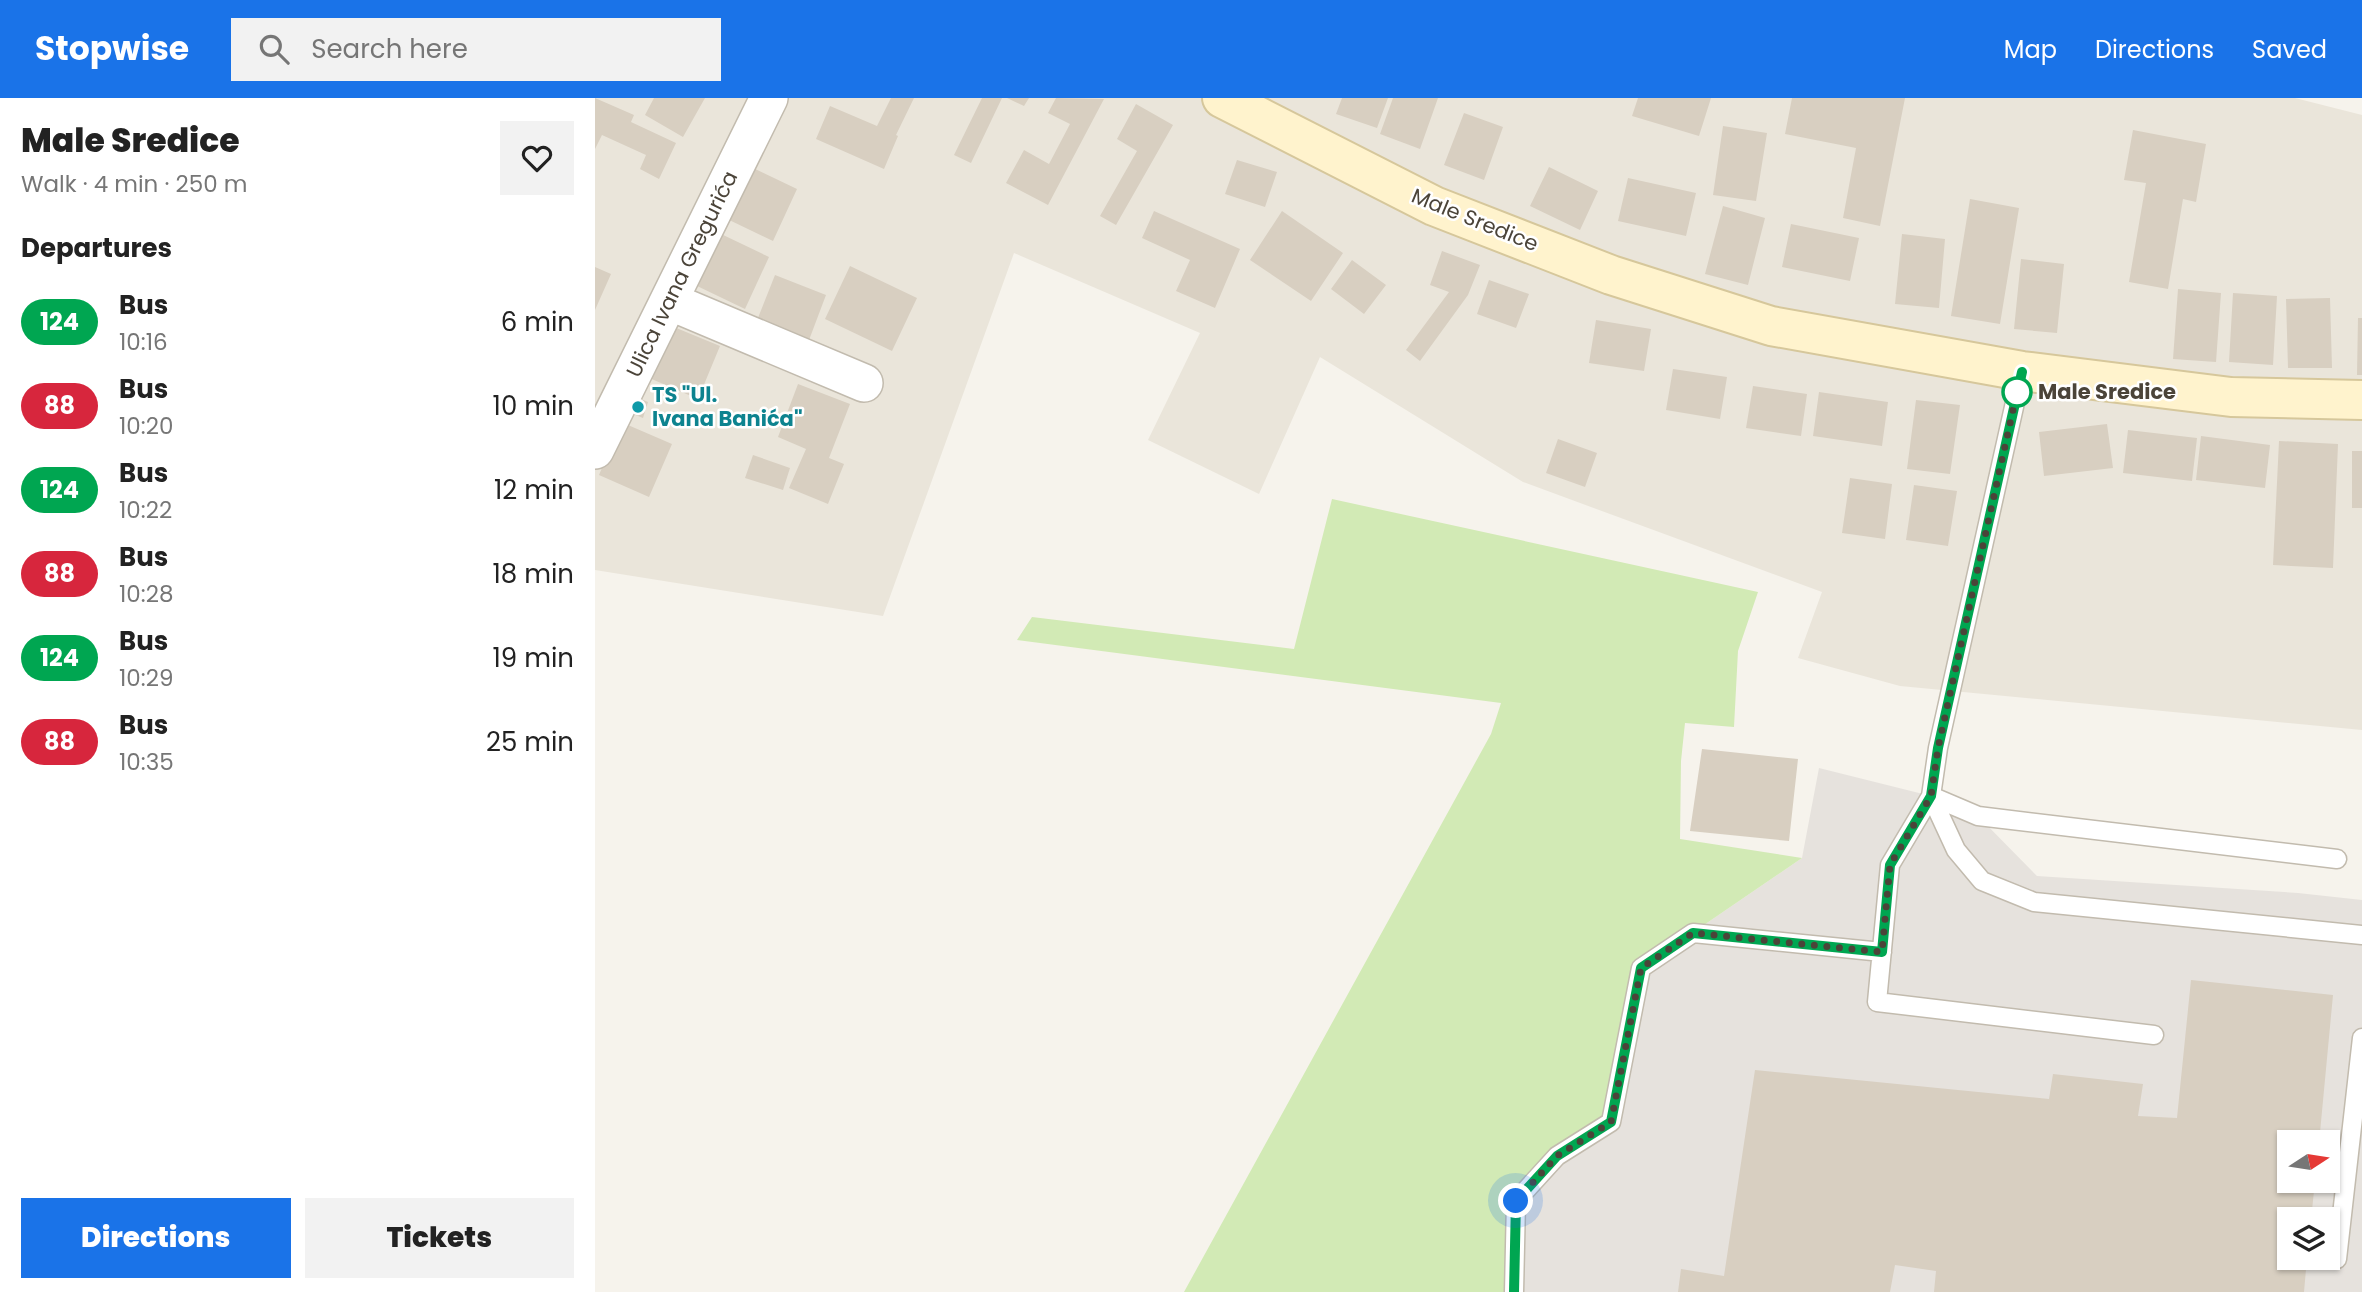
<!DOCTYPE html>
<html lang="en">
<head>
<meta charset="utf-8">
<style>
	body { margin:0; font-family:Poppins,sans-serif; background:#f2f2f2; color:#222; height:100vh; display:flex; flex-direction:column; font-size:26px; white-space:nowrap }
	* { box-sizing:border-box; margin:0 }
	p { font-size:23px; color:#767676 }
	.icon { flex:none; width:38px; height:38px; fill:none; stroke:currentColor; stroke-width:2; stroke-linecap:round; stroke-linejoin:round }
	.map { position:relative; flex:1; overflow:hidden }
	.panel { display:flex; flex-direction:column; background:#fff; width:595px }
	.panel>* { flex:none }
	.badge { padding:0 14px; border-radius:23px; font-size:24px; line-height:46px }
	.needle { width:46px; rotate:78deg }
	.tools { position:absolute; left:1682px; top:1032px; display:grid; gap:14px }
	.tools a { display:grid; place-items:center; width:63px; height:63px; border-radius:0px; background:#fff; box-shadow:0 2px 5px #0004; font-size:35px }
	.you { position:absolute; width:35px; height:35px; margin:-18px; border:5px solid #fff; border-radius:50%; background:#1a73e8; box-shadow:0 0 0 10px #1a73e833 }
	.map>.badge { position:absolute; translate:-50% -50%; box-shadow:0 0 0 4px #fff }
	h2 { padding:0 21px; font-size:26px; line-height:63px }
	.round { display:grid; place-items:center; flex:none; width:74px; height:74px; border-radius:0px; background:#f2f2f2 }
	.head { display:flex; align-items:center; justify-content:space-between; height:119px; padding:0 21px }
	h1 { font-size:33px; font-weight:800; line-height:52px }
	.action { display:flex; gap:14px; margin-top:auto; padding:14px 21px }
	.action a { flex:1; height:80px; border-radius:0px; background:#1a73e8; color:#fff; font-size:28px; font-weight:800; line-height:80px; text-align:center }
	.action a+a { background:#f2f2f2; color:#222 }
	ul { padding:0; list-style:none }
	li { display:flex; align-items:center; gap:21px; height:84px; padding:0 21px }
	li div { flex:1 }
	li b { display:block; font-size:26px }
	li em { font-style:normal }
	li .badge { min-width:77px; font-weight:700; text-align:center }
	header { display:flex; align-items:center; gap:42px; box-sizing:border-box; height:98px; padding:0 35px; background:#1a73e8; color:#fff }
	header strong { font-size:33px }
	nav { display:flex; gap:38px; margin-inline-start:auto; font-size:24px }
	.search { width:490px; height:63px; background:#f2f2f2; display:flex; align-items:center; gap:18px; box-sizing:border-box; padding:0 24px; border-radius:0px; color:#767676; font-size:26px }
	main { display:flex; flex:1; min-height:0 }
	.map>svg:first-child { display:block }
	.residential { fill:#eae5da }
	.industrial { fill:#e6e2dd; fill-rule:evenodd }
	.green { fill:#d2eab5 }
	.building { fill:#d8cfc1 }
	.lines { fill:none; stroke-linecap:round; stroke-linejoin:round }
	.lane-casing { stroke:#c2bbae; stroke-width:21 }
	.street-casing { stroke:#c2bbae; stroke-width:40 }
	.secondary-casing { stroke:#d6c79b; stroke-width:42 }
	.lane { stroke:#fff; stroke-width:18 }
	.street { stroke:#fff; stroke-width:37 }
	.secondary { stroke:#fff3cd; stroke-width:38 }
	.line-casing { stroke:#fff; stroke-width:16 }
	.line { stroke:#00a651; stroke-width:10 }
	.walk { stroke:#4b4439; stroke-width:7; stroke-dasharray:0 12.6 }
	.stop-dot { fill:#fff; stroke:#00a651; stroke-width:3.5 }
	.culture-dot { fill:#0f9aa8; stroke:#fff; stroke-width:2.5 }
	.labels { text-anchor:middle; stroke-width:5; stroke-linejoin:round; paint-order:stroke }
	.street-label { font-size:21px; fill:#4b4439; stroke:#fff }
	.stop-label { font-size:21px; font-weight:bold; fill:#4b4439; stroke:#fff; text-anchor:start }
	.culture-label { font-size:21px; font-weight:bold; fill:#0d838f; stroke:#fff; text-anchor:start }
</style>
</head>
<body>
<header>
<strong>Stopwise</strong>
<div class="search"><svg class="icon" aria-label="search" viewBox="0 0 24 24"><circle cx="10" cy="10" r="6"/><path d="M15 15l6 6"/></svg>Search here</div>
<nav><a>Map</a><a>Directions</a><a>Saved</a></nav>
</header>
<main>
<section class="panel">
<div class="head"><div><h1>Male Sredice</h1><p>Walk · 4 min · 250 m</p></div><a class="round"><svg class="icon" aria-label="heart" viewBox="0 0 24 24"><path d="M12 20l-8-8c-3-5 5-10 8-4 3-6 11-1 8 4z"/></svg></a></div>
<h2>Departures</h2>
<ul>
<li><span class="badge" style="background:#00a651;color:#fff">124</span><div><b>Bus</b><p>10:16</p></div><em>6 min</em></li>
<li><span class="badge" style="background:#d7263d;color:#fff">88</span><div><b>Bus</b><p>10:20</p></div><em>10 min</em></li>
<li><span class="badge" style="background:#00a651;color:#fff">124</span><div><b>Bus</b><p>10:22</p></div><em>12 min</em></li>
<li><span class="badge" style="background:#d7263d;color:#fff">88</span><div><b>Bus</b><p>10:28</p></div><em>18 min</em></li>
<li><span class="badge" style="background:#00a651;color:#fff">124</span><div><b>Bus</b><p>10:29</p></div><em>19 min</em></li>
<li><span class="badge" style="background:#d7263d;color:#fff">88</span><div><b>Bus</b><p>10:35</p></div><em>25 min</em></li>
</ul>
<div class="action"><a>Directions</a><a>Tickets</a></div>
</section>
<div class="map">
<svg width="1767" height="1194" viewBox="0 0 1767 1194">
	<rect width="100%" height="100%" fill="#f6f3ec"/>
	<path class="residential" d="M0,0H1700L1767,17V632L1305,588L1203,560L1227,494L928,384L725,259L664,396L553,342L605,235L419,155L288,518L0,472Z"/>
	<path class="industrial" d="M1224,670L1336,698L1383,718L1442,778L1703,795L1767,802V1194H919L921,1103L1046,870L1207,760ZM1694,1045H1732V1083H1694ZM1694,1122H1732V1160H1694Z"/>
	<path class="green" d="M737,401L1163,494L1143,553L1139,629L1090,625L1086,663L1085,741L1207,760L1046,870L1016,1024L921,1103L919,1194H589L896,636L906,605L422,542L437,519L699,551Z"/>
	<path class="building" d="M0,0L39,17L36,24L81,45L64,81L45,71L51,57L7,37L0,51Z
		M59,0H110L88,39L50,17Z
		M296,0H319L301,37L303,38L289,71L221,41L235,8L282,28Z
		M387,0H407L376,65L359,57Z
		M412,0H434L429,8Z
		M461,0L509,1L453,107L411,85L429,52L454,66L475,26L453,15Z
		M747,0H793L782,30L741,16Z
		M798,0H843L825,51L785,36Z
		M1043,0H1116L1104,38L1037,18Z
		M1197,0H1310L1285,128L1248,120L1261,50L1190,36Z
		M541,6L578,27L521,127L505,118L542,53L522,41Z
		M869,15L908,29L889,82L849,67Z
		M1128,28L1172,35L1161,103L1118,97Z
		M1538,32L1611,46L1601,104L1588,101L1573,191L1534,184L1551,85L1529,82Z
		M642,62L682,74L670,109L630,96Z
		M152,67L202,91L178,143L128,119Z
		M954,69L1003,93L985,132L935,108Z
		M1033,80L1101,95L1091,138L1023,123Z
		M1375,101L1424,110L1405,226L1356,218Z
		M1128,108L1170,120L1153,187L1110,176Z
		M559,113L645,151L620,210L581,193L595,162L547,140Z
		M687,113L748,155L716,203L655,162Z
		M1196,126L1264,140L1255,183L1187,169Z
		M124,135L174,159L150,211L100,187Z
		M1307,136L1350,141L1344,210L1300,206Z
		M847,153L885,167L873,197L825,263L811,252L854,194L835,187Z
		M1426,161L1469,166L1462,235L1419,231Z
		M757,162L791,187L769,216L736,191Z
		M255,168L322,200L297,253L230,221Z
		M0,169L16,176L0,212Z
		M180,177L231,197L211,250L159,230Z
		M894,182L934,196L921,230L882,216Z
		M1583,191L1626,195L1621,264L1578,261Z
		M1638,195L1682,198L1678,267L1634,264Z
		M1735,200L1737,270H1693L1691,201Z
		M1763,220H1767V277H1762Z
		M1001,222L1056,231L1049,273L994,265Z
		M74,227L125,248L103,301L52,279Z
		M1078,271L1132,279L1125,321L1071,312Z
		M203,286L255,306L234,360L249,366L233,406L194,390L211,351L183,339Z
		M1158,288L1212,296L1206,338L1151,330Z
		M1224,294L1293,304L1287,348L1218,338Z
		M39,298L53,304L48,320L33,314Z
		M1321,302L1365,307L1355,376L1312,371Z
		M26,324L77,346L54,399L4,377Z
		M1512,326L1518,370L1449,378L1444,334Z
		M1533,332L1602,340L1597,383L1528,375Z
		M1606,338L1675,347L1670,390L1601,382Z
		M963,341L1002,355L990,389L951,375Z
		M1684,343L1743,346L1738,470L1678,467Z
		M1757,353H1767V410H1757Z
		M158,357L195,370L188,392L150,380Z
		M1255,380L1297,386L1290,441L1247,435Z
		M1319,387L1362,393L1353,448L1311,442Z
		M1107,651L1203,661L1194,743L1095,733Z
		M1596,882L1738,897L1724,1045H1694V1083H1720L1716,1122H1694V1160H1712L1709,1194H1339L1341,1173L1300,1167L1295,1194H1083L1086,1171L1129,1178L1160,972L1454,1001L1458,976L1548,986L1543,1018L1582,1020Z"/>
	<g class="lines">
		<defs>
			<path id="lane" d="M1427,273L1343,650L1336,698L1295,767L1282,904L1559,937
				M1336,698L1361,752L1387,783L1439,804L1767,837
				M1336,698L1383,718L1742,761
				M1742,1161L1767,940
				M919,1194L921,1103L962,1058L1016,1024L1046,870L1098,835L1287,854"/>
			<path id="street" d="M74,203L269,285
				M0,352L174,0"/>
			<path id="secondary" d="M627,0L839,108L1016,177L1176,228L1427,273L1636,299L1767,302"/>
		</defs>
		<use href="#lane" class="lane-casing"/>
		<use href="#street" class="street-casing"/>
		<use href="#secondary" class="secondary-casing"/>
		<use href="#lane" class="lane"/>
		<use href="#street" class="street"/>
		<use href="#secondary" class="secondary"/>
	</g>
	<g class="lines">
		<defs>
			<path id="line" d="M919,1194L921,1103L962,1058L1016,1024L1046,870L1098,835L1287,854L1295,767L1336,698L1343,650L1427,274"/>
		</defs>
		<use href="#line" class="line-casing"/>
		<use href="#line" class="line"/>
		<path class="walk" d="M921,1103L962,1058L1016,1024L1046,870L1098,835L1287,854L1295,767L1336,698L1343,650L1422,294"/>
	</g>
	<circle class="stop-dot" cx="1422" cy="294" r="14"/>
	<circle class="culture-dot" cx="43" cy="309" r="7"/>
	<g class="labels">
		<g class="street-label">
			<text transform="translate(880 122) rotate(22)" y="7">Male Sredice</text>
			<text transform="translate(87 176) rotate(-64)" y="7">Ulica Ivana Gregurića</text>
		</g>
		<g class="stop-label">
			<text x="1443" y="301">Male Sredice</text>
		</g>
		<g class="culture-label">
			<text x="57" y="304">TS "Ul.<tspan x="57" dy="24">Ivana Banića"</tspan></text>
		</g>
	</g>
</svg>
<div class="tools">
<a><svg class="needle" viewBox="-14 -14 28 28"><path d="M0-13l5 13h-10z" fill="#e53935"/><path d="M0 13l5-13h-10z" fill="#767676"/></svg></a>
<a><svg class="icon" aria-label="layers" viewBox="0 0 24 24"><path d="M12 4l9 5-9 5-9-5zM3 14l9 5 9-5"/></svg></a>
</div>
<div class="you" style="left:921px;top:1103px"></div>
</div>
</main>
</body>
</html>
